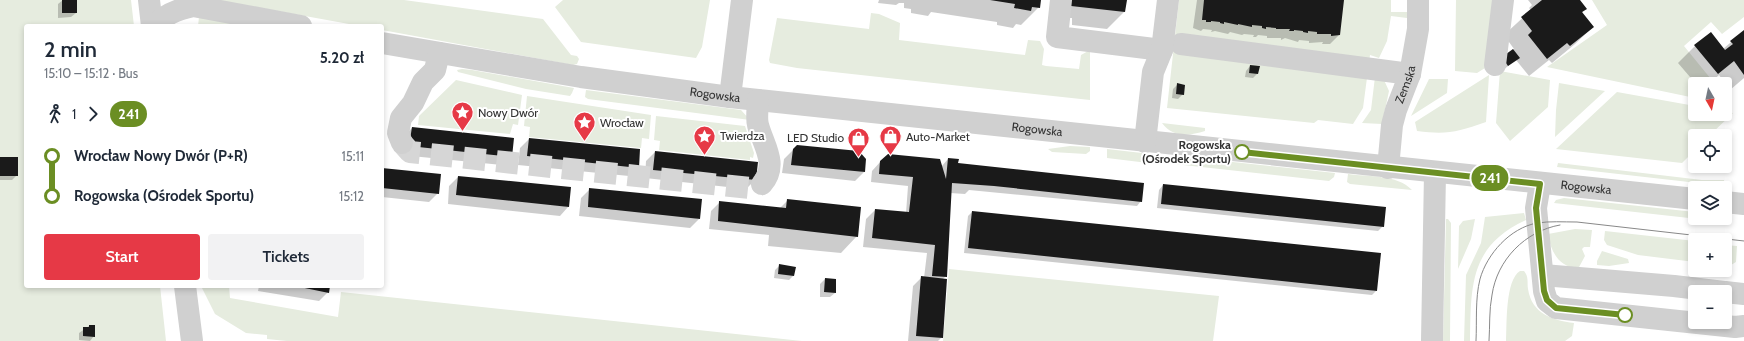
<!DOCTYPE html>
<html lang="en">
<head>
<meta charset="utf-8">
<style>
	body { margin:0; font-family:Cabin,sans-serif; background:#f2f2f3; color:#1f2937; height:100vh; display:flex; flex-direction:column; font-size:15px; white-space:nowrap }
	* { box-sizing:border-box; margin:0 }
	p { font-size:13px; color:#747a83 }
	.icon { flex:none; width:22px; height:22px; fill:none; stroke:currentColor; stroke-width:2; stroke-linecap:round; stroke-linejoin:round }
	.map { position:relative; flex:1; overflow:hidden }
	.side { position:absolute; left:24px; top:24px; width:360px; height:264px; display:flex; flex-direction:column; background:#fff; border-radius:4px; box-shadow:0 2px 6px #0003 }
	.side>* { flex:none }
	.badge { padding:0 8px; border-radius:13px; font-size:14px; line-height:26px }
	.needle { width:26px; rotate:171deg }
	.buttons { position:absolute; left:1688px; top:77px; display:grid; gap:8px }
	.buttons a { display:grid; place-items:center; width:44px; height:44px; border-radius:4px; background:#fff; box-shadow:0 2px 6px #0003; font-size:20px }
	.map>.badge { position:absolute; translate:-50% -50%; box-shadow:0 0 0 2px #fff }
	.legs { display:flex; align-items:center; gap:6px; height:44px; padding:0 20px; font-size:13px }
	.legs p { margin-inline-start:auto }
	.summary { display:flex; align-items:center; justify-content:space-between; height:68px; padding:0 20px }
	h1 { font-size:22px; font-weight:600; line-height:30px }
	.button { display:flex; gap:8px; margin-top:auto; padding:8px 20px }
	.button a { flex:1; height:46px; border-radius:4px; background:#e63946; color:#fff; font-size:16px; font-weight:600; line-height:46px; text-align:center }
	.button a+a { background:#f2f2f3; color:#1f2937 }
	ul { padding:0 20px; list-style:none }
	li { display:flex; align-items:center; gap:14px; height:40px; font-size:15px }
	li i { display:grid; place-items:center; width:6px; height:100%; margin:0 5px; background:currentColor }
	li i::after { content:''; width:10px; height:10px; margin:-5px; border:3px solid; border-radius:50%; background:#fff }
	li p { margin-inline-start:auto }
	li:first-child i { background:linear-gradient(#0000 50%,currentColor 0) }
	li:last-child i { background:linear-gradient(currentColor 50%,#0000 0) }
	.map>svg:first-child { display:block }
	.green { fill:#e6ecdf }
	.shadow { fill:#0003 }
	.building { fill:#1a1a1a }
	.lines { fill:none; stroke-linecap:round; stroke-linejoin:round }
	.minor-tunnel { stroke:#d6d6d6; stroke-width:22; stroke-dasharray:22 11; stroke-linecap:butt }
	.minor { stroke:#d0d0d0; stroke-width:22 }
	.tram { stroke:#888; stroke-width:1 }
	.line-1-casing { stroke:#fff; stroke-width:9 }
	.line-1 { stroke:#6b8e23; stroke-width:6 }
	.stop-1-dot { fill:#fff; stroke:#6b8e23; stroke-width:2 }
	.labels { text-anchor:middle; stroke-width:4; stroke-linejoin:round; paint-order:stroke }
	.street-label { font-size:12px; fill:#333; stroke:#fff }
	.poi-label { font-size:12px; fill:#333; stroke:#fff; text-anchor:start }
	.stop-label { font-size:12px; font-weight:bold; fill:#333; stroke:#fff; text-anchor:end }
</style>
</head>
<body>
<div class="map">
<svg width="1744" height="341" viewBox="0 0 1744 341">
	<rect width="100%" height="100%" fill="#fff"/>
	<path class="green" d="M0,0H131L134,26H26V286H160L166,341H0Z
		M216,0H404L543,19L571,55L577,56L579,59L577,64L573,65L382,30V26H360Z
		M563,0H710L702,47L696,58L581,42L555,7Z
		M1179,0H1391V12H1407V18L1391,16L1387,41L1379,58L1370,55L1363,108L1353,124L1318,120L1314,123L1167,108Z
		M1456,0H1493L1485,68L1477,73L1455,71Z
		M1592,0H1744V17L1722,34L1711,22L1684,46L1715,84H1695V98L1547,67L1607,25Z
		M871,13L879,14L900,23L899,40L1025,55L1028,40L1040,41L1044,49L1042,65L1046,66L1079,69L1081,55L1090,50V100L797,68L770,63L769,60L777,18L869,29Z
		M199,17L259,26H198Z
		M462,69L472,70L574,88L572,93L570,96L526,89L458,72L457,70Z
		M1500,71L1550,80L1548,107L1510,141L1496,123Z
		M1489,75L1486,122C1457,132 1447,135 1417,131L1415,122Z
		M1375,77L1384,80L1389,91L1382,124L1362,123L1371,110Z
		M1429,79H1448L1447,93L1411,116Z
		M456,80L522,95L518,125L513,124L510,134L418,125L419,116Z
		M1559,83L1605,91L1555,137L1556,110Z
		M586,90L741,110L750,120L588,99L585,97Z
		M1617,92L1695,106V114H1725V112L1733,113L1709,136H1695V150L1682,163L1556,149Z
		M527,96L651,115L649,139L642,138L641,148L529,137L530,127L524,126Z
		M656,116L745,126L754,153L753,158L750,157V160L659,150L660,141L654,140Z
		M1162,123L1205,128V131C1189,136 1173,138 1162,123Z
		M1070,146L1090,147V151L1086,154L1052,152L1048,149Z
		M1107,149L1142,153L1148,163L1107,158Z
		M1178,156L1335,173L1334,177L1329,181L1165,163L1170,158Z
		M1558,163L1702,180H1724V186L1557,167Z
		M1348,174C1368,177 1397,174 1412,190L1350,184L1347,182Z
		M1564,198L1695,212V218H1719V220L1716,221L1554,203L1556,200Z
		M1524,213L1526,220C1469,246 1471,287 1470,341H1464L1466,275L1481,243L1485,217Z
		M1446,219H1448L1451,223L1450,341H1443Z
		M1475,219L1471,239L1458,269L1459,226L1463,221Z
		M1575,229L1592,230L1590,247H1584L1582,249L1585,256L1578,269C1558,266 1551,252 1548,234Z
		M1605,231L1695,241V262L1638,255L1607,245L1604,240Z
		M1725,245L1737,246L1736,262L1731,265H1725Z
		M1602,251L1628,259L1629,263L1609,266L1597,265V261Z
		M949,269L1219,296L1213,341H943Z
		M1520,271H1524C1529,277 1527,282 1528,289C1532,314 1552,320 1574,323L1572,336L1565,341H1506C1507,325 1505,280 1520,271Z
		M201,286H229L230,298L338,317L341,292L802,341H287L267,339V335L246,333L215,314Z"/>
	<path class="shadow" d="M63,0H76V13L71,17L58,18V4Z
		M879,0H1040L1039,7L1021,25L1016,24L1013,28L997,25V22L931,12L928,16L911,13V9L904,8V3H899L896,5L878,3Z
		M1064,0H1126L1124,12L1107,29L1072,25V18H1068Z
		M1197,0H1343L1339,35L1330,44H1322L1323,42L1309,43V41L1299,40L1298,42L1285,38L1281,40V38H1267V36L1258,35L1256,37H1253L1254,35L1244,34L1242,35L1230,32L1228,34L1215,31L1211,32L1212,30L1203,29L1201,31L1193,28Z
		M1528,0H1578L1585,9L1582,13L1593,27L1575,44L1552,63L1549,60L1529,76L1516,60L1503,70L1502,58L1514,49L1504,35L1531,10L1529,8L1532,5Z
		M1744,31V78L1730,90L1719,75L1709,84H1696L1678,63L1695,46L1711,34L1723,49Z
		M1250,66L1257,74L1253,78L1245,77L1246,71Z
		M1178,84L1183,94L1178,99L1172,98L1173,89Z
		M412,128L511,156L502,165L401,155L403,137Z
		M529,139L638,168L629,176L518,165L520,148Z
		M793,150L864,172L855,181L782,173L784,159Z
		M655,152L755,180L746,189L645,178L646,161Z
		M0,158L17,175L12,180H0Z
		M948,159L957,164L1141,201L1137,206L969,190L965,194L950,193L946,276L943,279L942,337L938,341H908L913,286L922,277L924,278L927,253L863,247L866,219L875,210L906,213L908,186L871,182L872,171L881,161L941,167Z
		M382,169L438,193L429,202L382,197Z
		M458,177L568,207L560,216L448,204L449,186Z
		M1163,185L1383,226L1378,231L1157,208L1159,190Z
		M590,189L699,219L690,228L579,216L581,198Z
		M787,201L857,236L841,253L768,246L769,235L709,229L711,211L720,202L780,208Z
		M972,212L1376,291L1372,295L964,253L968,216Z
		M780,265L794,275L789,280L774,278L775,270Z
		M825,279L835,293L830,297H820V284Z
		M259,286H329L328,292L319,301L258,291Z
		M89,326L94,336L90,341L79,340V333Z"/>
	<path class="building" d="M62,0H77V13H62Z
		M990,0H1041L1040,8L1032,7L1031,11L1014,8L1015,4Z
		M1071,0H1127L1125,12L1071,6Z
		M1204,0H1344L1340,35L1331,36V34H1317V32L1308,31V33L1303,32V31L1294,30V31H1289L1290,29H1276V28L1266,27V29L1262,28V26L1252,25V27L1238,24V25L1224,22V24L1220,23V22L1211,21V22H1206V20H1202Z
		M1542,0H1580L1587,9L1582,12L1594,27L1570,46L1567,43L1547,59L1528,35L1532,31L1521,17Z
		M1744,30V75L1734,61L1718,74L1694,45L1711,32L1725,50L1733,44L1730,41Z
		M1513,49L1520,58L1508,66L1502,57Z
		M1250,65L1260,66L1258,74L1249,73Z
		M1177,83L1185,85L1184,95L1176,94Z
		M412,127L514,138L512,157L409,146Z
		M529,138L640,149L639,168L527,156Z
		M797,145L859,151L866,159L865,172L791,165L793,149Z
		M655,151L758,162L756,180L653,170Z
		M888,154L940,159L946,179L948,158L959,159L958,163L1144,183L1142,202L994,186L952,183L947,277L932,276L935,245L872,238L875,209L909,212L913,177L879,174L880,161Z
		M0,157H18V176H0Z
		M382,168L441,174L439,194L382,188Z
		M458,176L571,187L569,207L456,195Z
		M1163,184L1386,207L1384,227L1161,204Z
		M589,188L702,199L700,219L588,207Z
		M787,199L861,207L858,237L718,221L719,201L786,208Z
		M972,211L1381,253L1377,291L968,248Z
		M779,264L796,267L794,276L778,274Z
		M921,276L947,279L943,338L916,336Z
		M825,278L836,279V293L824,292Z
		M295,286H330L329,293Z
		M89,325H95V337L83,336V327H89Z"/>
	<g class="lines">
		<path class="minor-tunnel" d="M402,143L410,152L750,188L762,184"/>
		<g class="minor">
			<path d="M149,0L152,26"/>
			<path d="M1061,0L1057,37L1162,50"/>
			<path d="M155,26C163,14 180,9 193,6L301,26"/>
			<path id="s1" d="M382,43L581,77L730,97L1695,199"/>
			<path d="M1181,44L1410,74"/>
			<path d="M1495,65L1503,0"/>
			<path d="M730,97L742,0"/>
			<path d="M758,100C758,108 756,118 758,125C763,145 779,164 762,184"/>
			<path d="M1145,142L1153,72L1162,50L1168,0"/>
			<path d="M402,143L398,133L401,118L413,103L423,82L435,70L439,53"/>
			<path id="s2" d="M1388,168L1392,125L1396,110L1410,74L1418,29V0"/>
			<path d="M1540,184L1536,208L1544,291L1547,301L1556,308L1735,327L1744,326"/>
			<path d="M1725,202L1744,204"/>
			<path d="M1543,275L1674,286L1724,292"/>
			<path d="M185,286L192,341"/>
			<path d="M1725,292L1744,294"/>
			<path d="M1432,341L1435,173"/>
		</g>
		<path class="tram" d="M1476,341C1477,321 1475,299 1480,279C1487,254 1510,228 1537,223C1550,221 1563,222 1577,222L1744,241
			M1489,341C1490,326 1489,310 1492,295C1497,260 1525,231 1560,225"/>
	</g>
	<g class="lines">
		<defs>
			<path id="line-1" d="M1242,152L1540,184L1536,208L1544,291L1547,300L1556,308L1625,315"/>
		</defs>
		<use href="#line-1" class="line-1-casing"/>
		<use href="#line-1" class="line-1"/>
	</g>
	<defs>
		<symbol id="sight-pin" viewBox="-11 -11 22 30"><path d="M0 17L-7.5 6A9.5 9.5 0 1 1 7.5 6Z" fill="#e63946" stroke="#fff"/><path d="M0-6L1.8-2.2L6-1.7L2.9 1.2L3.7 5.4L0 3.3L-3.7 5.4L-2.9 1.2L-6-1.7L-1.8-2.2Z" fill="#fff"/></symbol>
		<symbol id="shop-pin" viewBox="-11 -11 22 30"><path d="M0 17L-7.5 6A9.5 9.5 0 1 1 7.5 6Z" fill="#e63946" stroke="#fff"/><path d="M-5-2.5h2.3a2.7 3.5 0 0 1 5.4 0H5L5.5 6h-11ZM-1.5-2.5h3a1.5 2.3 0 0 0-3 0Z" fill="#fff"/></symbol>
	</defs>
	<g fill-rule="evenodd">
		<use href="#sight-pin" x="450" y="100" width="25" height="34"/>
		<use href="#sight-pin" x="572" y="110" width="25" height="34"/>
		<use href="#sight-pin" x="692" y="124" width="25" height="34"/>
		<use href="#shop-pin" x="878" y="124" width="25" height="34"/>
		<use href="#shop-pin" x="846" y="126" width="25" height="34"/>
	</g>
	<g class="stop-1-dot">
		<circle cx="1242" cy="152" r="7"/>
		<circle cx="1625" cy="315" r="7"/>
	</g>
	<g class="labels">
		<g class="street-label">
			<text dy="4" stroke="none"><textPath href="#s2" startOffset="86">Zemska</textPath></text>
			<text dy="4" stroke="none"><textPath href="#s1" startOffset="337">Rogowska</textPath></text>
			<text dy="4" stroke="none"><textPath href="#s1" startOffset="661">Rogowska</textPath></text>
			<text dy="4" stroke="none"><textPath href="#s1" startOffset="1213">Rogowska</textPath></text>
		</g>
		<g class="poi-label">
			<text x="478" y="117">Nowy Dwór</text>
			<text x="600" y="127">Wrocław</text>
			<text x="720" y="140">Twierdza</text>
			<text x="906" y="141">Auto-Market</text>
			<text x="844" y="142" text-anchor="end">LED Studio</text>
		</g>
		<g class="stop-label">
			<text x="1231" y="149">Rogowska<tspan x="1231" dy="14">(Ośrodek Sportu)</tspan></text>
		</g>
	</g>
</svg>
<div class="buttons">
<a><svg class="needle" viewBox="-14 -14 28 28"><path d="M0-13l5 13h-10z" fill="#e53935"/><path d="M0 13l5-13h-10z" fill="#747a83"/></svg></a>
<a><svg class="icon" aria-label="locate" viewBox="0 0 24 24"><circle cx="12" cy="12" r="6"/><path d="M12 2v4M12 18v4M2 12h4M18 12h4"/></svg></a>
<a><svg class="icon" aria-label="layers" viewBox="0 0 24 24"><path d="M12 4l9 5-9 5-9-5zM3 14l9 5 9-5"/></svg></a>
<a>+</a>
<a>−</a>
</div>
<b class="badge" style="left:1490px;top:178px;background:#6b8e23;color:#fff">241</b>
<section class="side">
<div class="summary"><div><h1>2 min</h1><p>15:10 – 15:12 · Bus</p></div><b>5.20 zł</b></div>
<div class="legs"><svg class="icon" aria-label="walk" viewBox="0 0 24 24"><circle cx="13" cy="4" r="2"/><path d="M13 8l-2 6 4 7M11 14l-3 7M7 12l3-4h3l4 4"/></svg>1<svg class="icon" aria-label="forward" viewBox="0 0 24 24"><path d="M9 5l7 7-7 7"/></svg><b class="badge" style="background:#6b8e23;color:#fff">241</b></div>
<ul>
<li><i style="color:#6b8e23"></i><b>Wrocław Nowy Dwór (P+R)</b><p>15:11</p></li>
<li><i style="color:#6b8e23"></i><b>Rogowska (Ośrodek Sportu)</b><p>15:12</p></li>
</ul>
<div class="button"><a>Start</a><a>Tickets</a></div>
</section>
</div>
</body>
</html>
